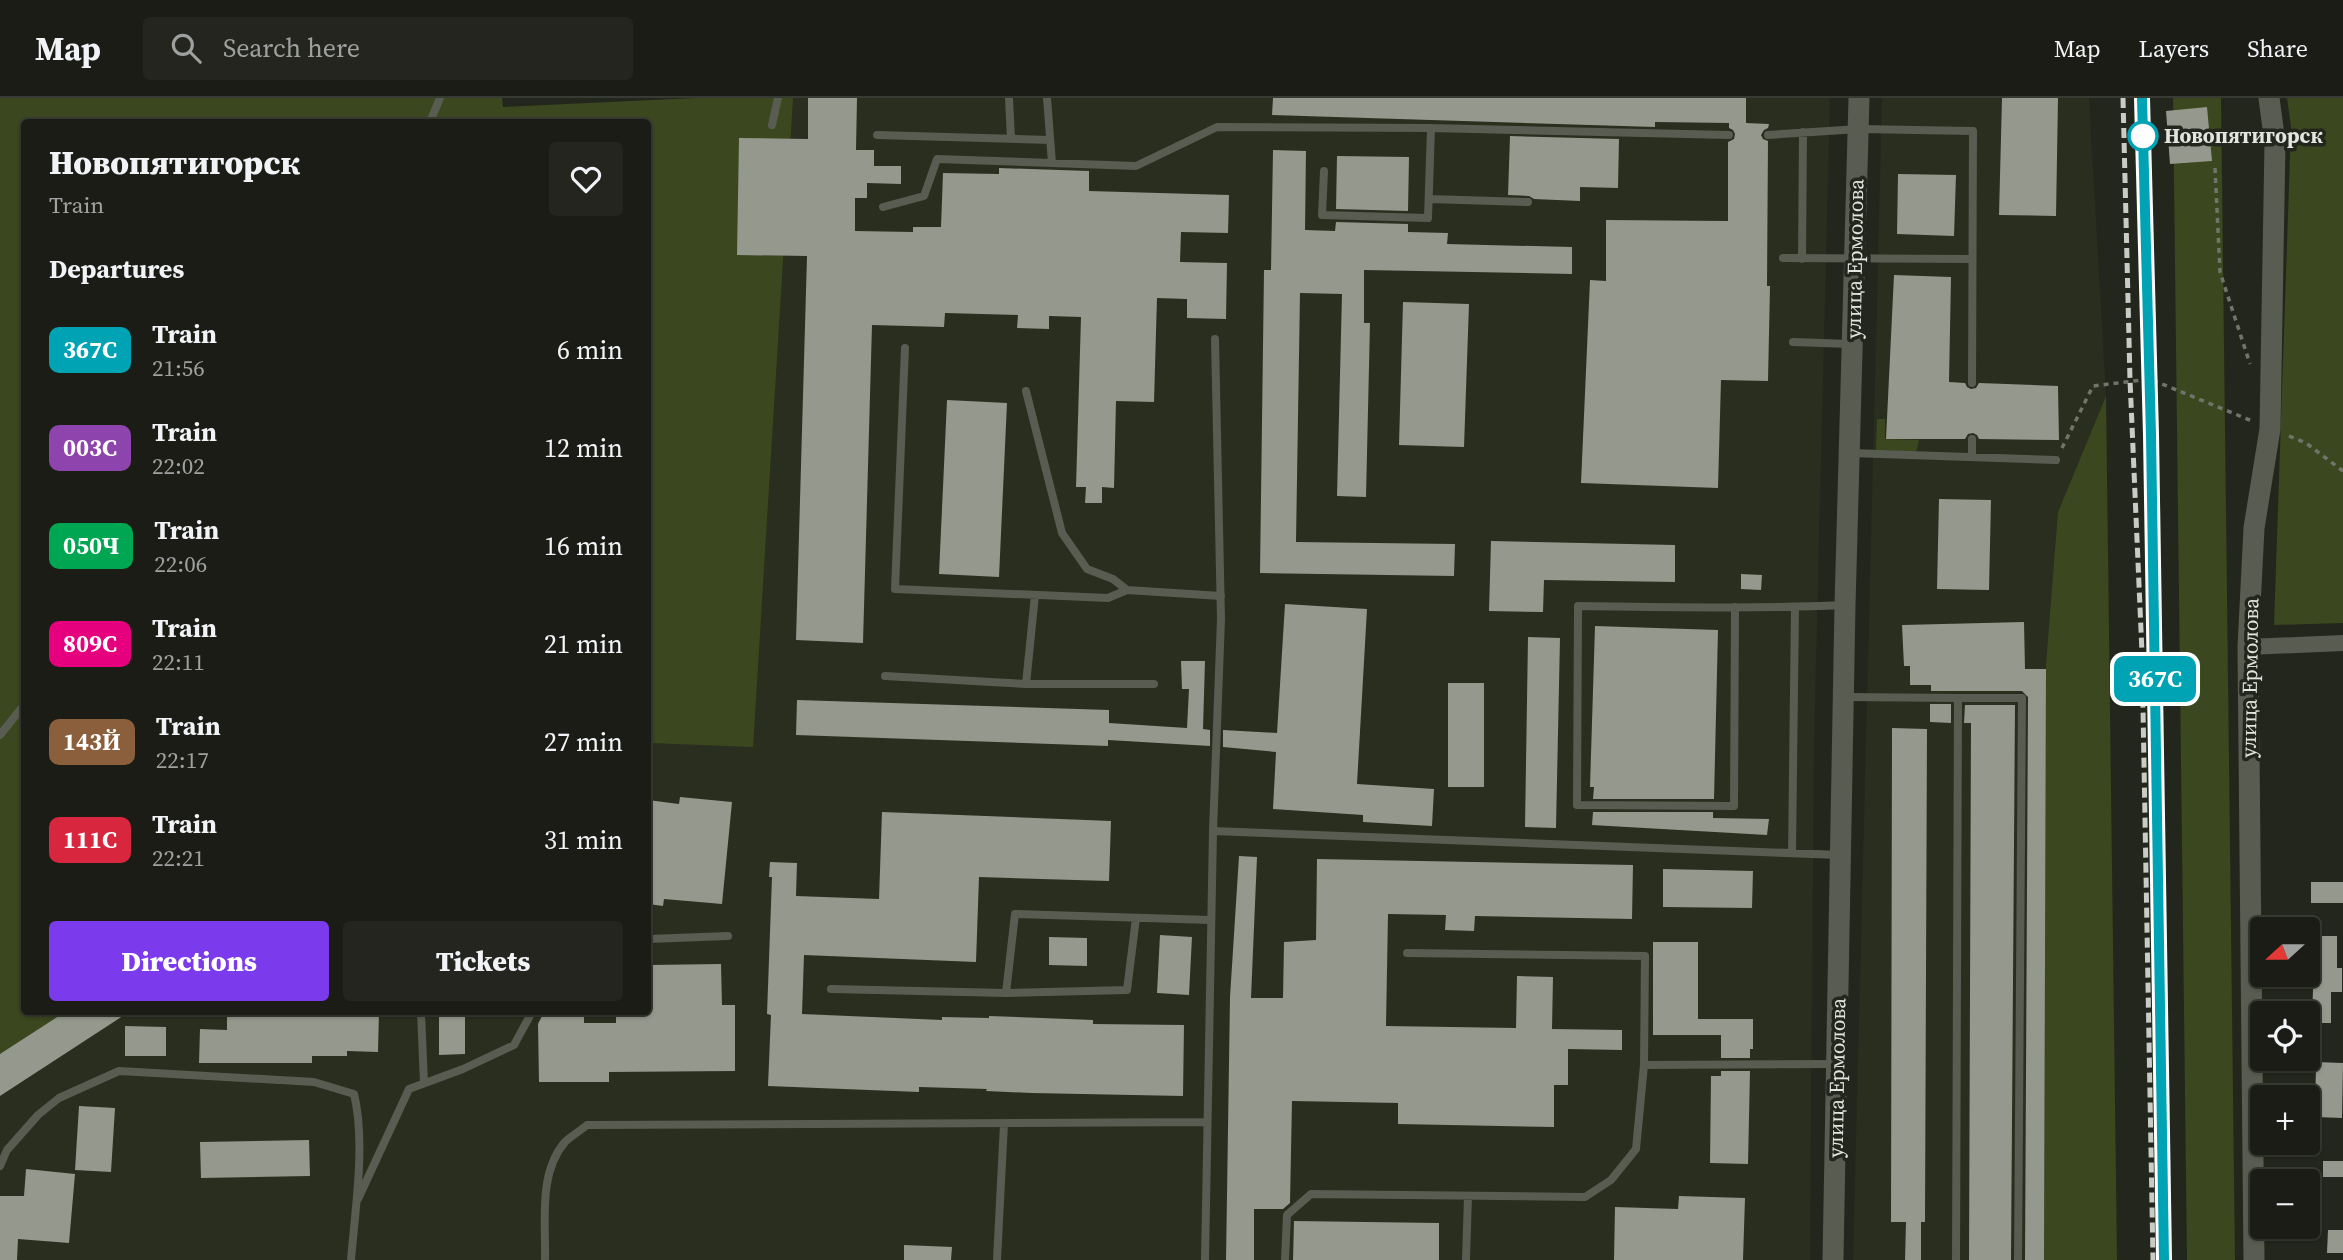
<!DOCTYPE html>
<html lang="en">
<head>
<meta charset="utf-8">
<style>
	body { margin:0; font-family:"Source Serif 4",serif; background:#23251e; color:#f1f3f6; height:100vh; display:flex; flex-direction:column; font-size:26px; white-space:nowrap }
	* { box-sizing:border-box; margin:0 }
	p { font-size:23px; color:#9fa1a0 }
	.icon { flex:none; width:38px; height:38px; fill:none; stroke:currentColor; stroke-width:2; stroke-linecap:round; stroke-linejoin:round }
	.map { position:relative; flex:1; overflow:hidden }
	.drawer { position:absolute; left:21px; top:21px; width:630px; height:896px; display:flex; flex-direction:column; background:#1a1c15; border-radius:7px; box-shadow:0 2px 5px #0004,0 0 0 2px #383a34 }
	.drawer>* { flex:none }
	.badge { padding:0 14px; border-radius:10px; font-size:24px; line-height:46px }
	.needle { width:46px; rotate:249deg }
	.fabs { position:absolute; left:2250px; top:819px; display:grid; gap:14px }
	.fabs a { display:grid; place-items:center; width:70px; height:70px; border-radius:7px; background:#1a1c15; box-shadow:0 2px 5px #0004,0 0 0 2px #383a34; font-size:35px }
	.map>.badge { position:absolute; translate:-50% -50%; box-shadow:0 0 0 4px #fff }
	h2 { padding:0 28px; font-size:26px; line-height:63px }
	.round { display:grid; place-items:center; flex:none; width:74px; height:74px; border-radius:7px; background:#23251e }
	.overview { display:flex; align-items:center; justify-content:space-between; height:119px; padding:0 28px }
	h1 { font-size:33px; font-weight:800; line-height:52px }
	.button { display:flex; gap:14px; margin-top:auto; padding:14px 28px }
	.button a { flex:1; height:80px; border-radius:7px; background:#7c3aed; color:#fff; font-size:28px; font-weight:800; line-height:80px; text-align:center }
	.button a+a { background:#23251e; color:#f1f3f6 }
	ul { padding:0; list-style:none }
	li { display:flex; align-items:center; gap:21px; height:98px; padding:0 28px }
	li div { flex:1 }
	li b { display:block; font-size:26px }
	li em { font-style:normal }
	li .badge { min-width:77px; font-weight:700; text-align:center }
	header { display:flex; align-items:center; gap:42px; box-sizing:border-box; height:98px; padding:0 35px; background:#1a1c15; border-bottom:2px solid #383a34 }
	header strong { font-size:33px }
	nav { display:flex; gap:38px; margin-inline-start:auto; font-size:24px }
	.search { width:490px; height:63px; background:#23251e; display:flex; align-items:center; gap:18px; box-sizing:border-box; padding:0 24px; border-radius:7px; color:#9fa1a0; font-size:26px }
	.map>svg:first-child { display:block }
	.built { fill:#292e1e }
	.green { fill:#3b471e }
	.building { fill:#94988d }
	.lines { fill:none; stroke-linecap:round; stroke-linejoin:round }
	.path { stroke:#71746b; stroke-width:3.5; stroke-dasharray:5 5; stroke-linecap:butt }
	.lane { stroke:#585c51; stroke-width:8 }
	.street { stroke:#585c51; stroke-width:16 }
	.secondary { stroke:#585c51; stroke-width:21 }
	.rail { stroke:#c9ccc4; stroke-width:5; stroke-dasharray:10 5; stroke-linecap:butt }
	.line-casing { stroke:#fff; stroke-width:16 }
	.line { stroke:#00a3b4; stroke-width:10 }
	.stop-dot { fill:#fff; stroke:#00a3b4; stroke-width:3.5 }
	.labels { text-anchor:middle; stroke-width:7; stroke-linejoin:round; paint-order:stroke }
	.stop-label { font-size:21px; font-weight:bold; fill:#e3e6df; stroke:#23261c; text-anchor:start }
	.street-label { font-size:21px; fill:#e3e6df; stroke:#23261c }
</style>
</head>
<body>
<header>
<strong>Map</strong>
<div class="search"><svg class="icon" aria-label="search" viewBox="0 0 24 24"><circle cx="10" cy="10" r="6"/><path d="M15 15l6 6"/></svg>Search here</div>
<nav><a>Map</a><a>Layers</a><a>Share</a></nav>
</header>
<div class="map">
<svg width="2343" height="1162" viewBox="0 0 2343 1162">
	<rect width="100%" height="100%" fill="#23261c"/>
	<path class="built" d="M728,0H1830L1814,645L1810,1162H0V958L66,914H648V645L753,648Z
		M1882,0H2089L2106,298L2058,414L2044,1162H1853Z"/>
	<path class="green" d="M0,0H502L503,9L695,0H793L753,649L648,645V24H24V914H71L0,960Z
		M2173,0H2221L2235,1162H2187Z
		M2287,0H2343V525L2274,527L2291,29Z
		M2106,298L2117,1162H2044L2046,566L2058,414Z
		M1877,321H1885V341L1919,342L1916,354L1876,352Z"/>
	<path class="building" d="M808,0H857L856,52H874V68H901V86L867,85V100H855V133L913,134V129H941L943,75L999,76V70L1089,73V93L1229,97L1228,135L1181,134L1180,164L1227,165L1226,221L1187,220V201L1157,200L1154,304L1116,303L1114,390L1102,389V405H1085L1086,389H1076L1081,219L1049,218V231L1017,230L1018,217L945,215L944,229L872,227L863,545L796,542L807,158L737,157L739,40L808,41Z
		M1273,0H1746V25L1769,26L1768,30L1764,32L1761,37L1763,41L1768,43L1767,188H1770L1768,283L1721,282L1718,390L1581,385L1590,182L1606,183V122L1728,123V44L1734,41L1735,36L1733,32L1729,30V25L1655,24V29L1272,17Z
		M2002,0H2058L2056,118L1999,117Z
		M2207,9L2212,63L2170,66L2166,13Z
		M1510,38L1619,41L1618,90L1580,89V103L1534,101L1529,98L1508,97Z
		M1273,52L1306,53L1305,132L1335,133L1336,124L1408,126V134L1448,135L1447,146L1572,149V176L1364,172V225H1370L1366,399L1337,398L1342,196L1300,195L1296,444L1455,446L1454,478L1260,475L1264,172H1271Z
		M1337,58L1409,59L1408,113L1336,111Z
		M1898,76L1956,77L1954,138L1897,136Z
		M1894,177L1951,179L1949,284L1965,285L1967,289L1971,291L1976,290L1979,285L2058,288L2059,342L1979,341L1977,337L1973,335L1968,336L1965,341H1886Z
		M1403,204L1469,206L1464,349L1399,347Z
		M947,302L1007,305L999,479L939,476Z
		M1939,401L1991,402L1989,492L1937,491Z
		M1491,443L1675,447V484L1544,482L1543,514L1489,513Z
		M1741,476L1762,477L1761,492L1741,491Z
		M1285,506L1367,511L1357,686L1434,691L1432,728L1363,724V717L1273,711L1276,654L1223,649V632L1277,635Z
		M2024,524L2025,571H2046L2044,1162H2025L2028,599L2022,593H1931V587H1910V568H1904L1902,527Z
		M1595,528L1718,532L1714,701H1593L1594,689H1590Z
		M1528,539L1560,540L1556,730L1525,729Z
		M1181,563H1205L1203,631L1210,632V648L1108,642V648L796,637L797,602L1109,612V625L1187,630L1189,591H1182Z
		M1448,585H1484V689H1448Z
		M1930,606H1951V625L1930,624Z
		M1965,607H2015L2011,1162H1969L1971,625H1964Z
		M1892,630L1927,631L1925,1124H1921V1162H1905L1906,1124H1891Z
		M680,699L732,704L722,806L664,801L663,808L648,806V702L679,706Z
		M882,714L1111,723L1109,783L979,779L976,864L804,857L802,916L942,922V919L989,920V918L1093,922V926L1184,927L1183,998L1032,995L986,993L987,991L919,989V994L768,988L771,917L767,916L772,779H769L770,764L797,765L796,798L879,801Z
		M1593,714H1713V720L1769,721L1767,737L1592,727Z
		M1239,758L1257,759L1251,900H1283L1284,844L1316,842L1317,761L1633,767L1632,821L1475,818L1474,833L1445,832L1446,817L1388,816L1386,928L1516,930L1517,878L1553,879L1552,931L1622,932V952L1568,951V987H1554V1029L1398,1026V1005L1292,1003L1290,1105L1283,1111H1254V1162H1226L1230,899Z
		M1663,771L1753,773L1752,810L1663,809Z
		M2311,784H2343V805H2311Z
		M1160,837L1192,839L1189,897L1157,895Z
		M2310,838H2337V870H2342V894H2331V925H2312L2314,857H2310Z
		M1049,839L1087,840V868L1049,867Z
		M1653,844H1698V921H1753V951H1750V960H1721V937H1653Z
		M721,866L722,907H735V973L609,974V984H539L538,926L544,914H584V925H616V914H648V867Z
		M65,914H129L0,998V956Z
		M227,914H379L378,954L347,953V958H312V965H199L200,931L227,932Z
		M439,914H465V956L439,957Z
		M125,928L166,929V958H125Z
		M2316,964L2343,965L2342,1020L2315,1019Z
		M1721,973H1750L1748,1066L1710,1065L1711,978H1721Z
		M79,1008L115,1010L111,1074L75,1072Z
		M309,1042L310,1078L201,1080L200,1044Z
		M2323,1063H2343V1079H2323Z
		M26,1071L75,1076L69,1145L18,1141L17,1162H0V1098H24Z
		M1679,1098L1745,1100L1743,1162H1614L1615,1109L1678,1111Z
		M1294,1123L1439,1125V1162H1293Z
		M2328,1132H2343V1155H2327Z
		M904,1147L952,1149L951,1162H904Z"/>
	<g class="lines">
		<path class="path" d="M2215,70L2220,174L2250,266
			M2289,338L2306,345L2343,373
			M2062,350L2093,288L2150,281L2252,323"/>
		<path class="lane" d="M1009,0L1011,41
			M1047,0L1052,65
			M430,24L440,0
			M772,27L778,0
			M877,37L1050,42
			M1768,37L1859,31L1973,33L1972,285
			M1324,73L1322,117L1428,120L1431,30
			M1429,101L1528,104
			M883,109L924,98L937,61L1136,68L1217,29L1431,30L1729,37
			M1783,160L1972,161
			M1802,161L1803,34
			M1215,241L1221,521L1213,733L1840,757
			M1793,244L1850,246
			M905,250L895,491L1108,500L1127,492L1221,498
			M1026,293L1062,435L1087,471L1113,481L1127,492
			M1972,341V359
			M1851,355L2056,362
			M1735,509L1734,708L1577,707L1578,508C1666,509 1754,511 1842,507
			M885,578L1026,586H1154
			M1026,586L1035,497
			M1845,599L1958,600
			M0,637L24,607
			M1792,755L1795,509
			M648,841L728,838
			M1407,855L1645,858L1644,967
			M831,891L1006,895L1127,892L1136,820
			M1006,895L1015,816L1211,822
			M421,914L424,985
			M0,1068L7,1052L38,1017L59,1000L119,973L314,984L354,996C366,1045 355,1112 351,1162
			M358,1101L409,991L463,971L514,947L532,914
			M545,1162C546,1124 538,1075 565,1044C571,1038 580,1033 587,1027L1207,1024
			M997,1162L1004,1026
			M1205,1162L1213,733
			M1285,1162L1287,1117L1311,1096L1585,1099L1611,1082L1636,1051L1644,967L1835,966
			M1466,1162L1468,1098
			M1956,1162L1958,600H2022L2018,1162"/>
		<path class="street" d="M2248,549L2343,545"/>
		<path class="secondary" d="M1833,1162L1845,507L1859,0
			M2254,1162L2248,549L2254,430L2270,331L2275,45L2269,0"/>
		<path class="rail" d="M2123,0L2130,282L2142,555L2153,1162
			M2142,0L2150,281L2164,1162"/>
	</g>
	<g class="lines">
		<defs>
			<path id="line" d="M2142,0L2151,337L2164,1162"/>
		</defs>
		<use href="#line" class="line-casing"/>
		<use href="#line" class="line"/>
	</g>
	<circle class="stop-dot" cx="2143" cy="38" r="14"/>
	<g class="labels">
		<g class="stop-label">
			<text x="2164" y="45">Новопятигорск</text>
		</g>
		<g class="street-label">
			<text transform="translate(1855 161) rotate(-89)" y="7">улица Ермолова</text>
			<text transform="translate(2250 580) rotate(-89)" y="7">улица Ермолова</text>
			<text transform="translate(1837 980) rotate(-89)" y="7">улица Ермолова</text>
		</g>
	</g>
</svg>
<div class="fabs">
<a><svg class="needle" viewBox="-14 -14 28 28"><path d="M0-13l5 13h-10z" fill="#e53935"/><path d="M0 13l5-13h-10z" fill="#9fa1a0"/></svg></a>
<a><svg class="icon" aria-label="locate" viewBox="0 0 24 24"><circle cx="12" cy="12" r="6"/><path d="M12 2v4M12 18v4M2 12h4M18 12h4"/></svg></a>
<a>+</a>
<a>−</a>
</div>
<b class="badge" style="left:2155px;top:581px;background:#00a3b4;color:#fff">367С</b>
<section class="drawer">
<div class="overview"><div><h1>Новопятигорск</h1><p>Train</p></div><a class="round"><svg class="icon" aria-label="heart" viewBox="0 0 24 24"><path d="M12 20l-8-8c-3-5 5-10 8-4 3-6 11-1 8 4z"/></svg></a></div>
<h2>Departures</h2>
<ul>
<li><span class="badge" style="background:#00a3b4;color:#fff">367С</span><div><b>Train</b><p>21:56</p></div><em>6 min</em></li>
<li><span class="badge" style="background:#8e44ad;color:#fff">003С</span><div><b>Train</b><p>22:02</p></div><em>12 min</em></li>
<li><span class="badge" style="background:#00a651;color:#fff">050Ч</span><div><b>Train</b><p>22:06</p></div><em>16 min</em></li>
<li><span class="badge" style="background:#e6007e;color:#fff">809С</span><div><b>Train</b><p>22:11</p></div><em>21 min</em></li>
<li><span class="badge" style="background:#8b5e3c;color:#fff">143Й</span><div><b>Train</b><p>22:17</p></div><em>27 min</em></li>
<li><span class="badge" style="background:#d7263d;color:#fff">111С</span><div><b>Train</b><p>22:21</p></div><em>31 min</em></li>
</ul>
<div class="button"><a>Directions</a><a>Tickets</a></div>
</section>
</div>
</body>
</html>
